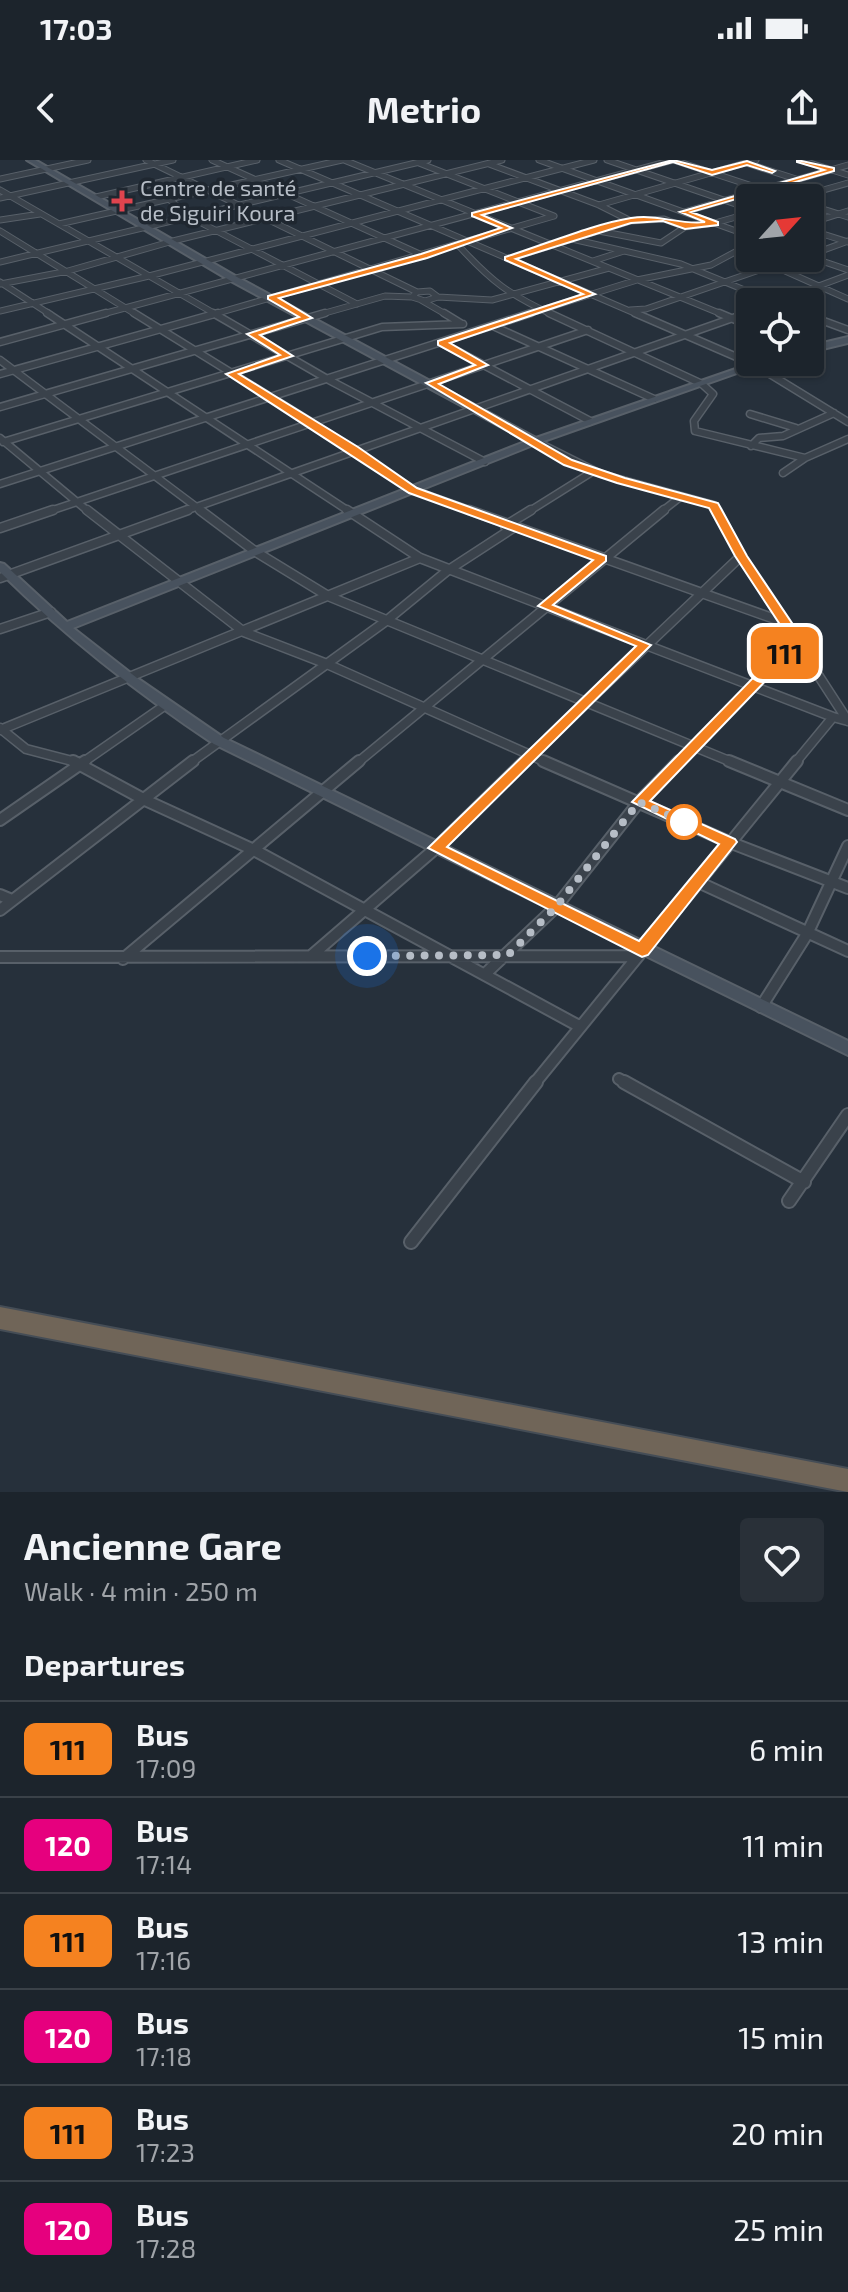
<!DOCTYPE html>
<html lang="en">
<head>
<meta charset="utf-8">
<style>
	body { margin:0; font-family:"Exo 2",sans-serif; background:#293038; color:#f1f3f6; height:100vh; display:flex; flex-direction:column; font-size:30px; white-space:nowrap }
	* { box-sizing:border-box; margin:0 }
	p { font-size:26px; color:#a0a4a9 }
	.icon { flex:none; width:44px; height:44px; fill:none; stroke:currentColor; stroke-width:2; stroke-linecap:round; stroke-linejoin:round }
	.map { position:relative; height:1332px; overflow:hidden }
	.side { display:flex; flex-direction:column; background:#1c242c; flex:1 }
	.side>* { flex:none }
	.badge { padding:0 16px; border-radius:12px; font-size:28px; line-height:52px }
	.needle { width:52px; rotate:63deg }
	.tools { position:absolute; left:736px; top:24px; display:grid; gap:16px }
	.tools a { display:grid; place-items:center; width:88px; height:88px; border-radius:8px; background:#1c242c; box-shadow:0 2px 6px #0004,0 0 0 2px #3a4148; font-size:40px }
	.you { position:absolute; width:40px; height:40px; margin:-20px; border:6px solid #fff; border-radius:50%; background:#1a73e8; box-shadow:0 0 0 12px #1a73e833 }
	.map>.badge { position:absolute; translate:-50% -50%; box-shadow:0 0 0 4px #fff }
	h2 { padding:0 24px; font-size:30px; line-height:72px }
	.round { display:grid; place-items:center; flex:none; width:84px; height:84px; border-radius:8px; background:#293038 }
	.headline { display:flex; align-items:center; justify-content:space-between; height:136px; padding:0 24px }
	h1 { font-size:38px; font-weight:700; line-height:60px }
	ul { padding:0; list-style:none }
	li { display:flex; align-items:center; gap:24px; height:96px; padding:0 24px; border-top:2px solid #3a4148 }
	li div { flex:1 }
	li b { display:block; font-size:30px }
	li em { font-style:normal }
	li .badge { min-width:88px; font-weight:700; text-align:center }
	.status { display:flex; justify-content:space-between; align-items:center; height:56px; padding:0 40px; background:#1c242c; direction:ltr }
	.status svg { height:22px; fill:currentColor }
	header { display:flex; justify-content:space-between; align-items:center; height:104px; padding:0 24px; background:#1c242c; font-size:36px; font-weight:700 }
	.map>svg:first-child { display:block }
	.lines { fill:none; stroke-linecap:round; stroke-linejoin:round }
	.street-far4-casing { stroke:#586069; stroke-width:7 }
	.street-far3-casing { stroke:#586069; stroke-width:9 }
	.street-far2-casing { stroke:#586069; stroke-width:11 }
	.street-far1-casing { stroke:#586069; stroke-width:14 }
	.street-casing { stroke:#586069; stroke-width:16 }
	.secondary-casing { stroke:#586069; stroke-width:4 }
	.highway-casing { stroke:#454d56; stroke-width:4 }
	.street-far4 { stroke:#3a424b; stroke-width:5 }
	.street-far3 { stroke:#3a424b; stroke-width:6 }
	.street-far2 { stroke:#3a424b; stroke-width:8 }
	.street-far1 { stroke:#3a424b; stroke-width:10 }
	.street { stroke:#3a424b; stroke-width:12 }
	.secondary { fill:#48525e; fill-rule:evenodd }
	.highway { fill:#706558; fill-rule:evenodd }
	.line { fill:#f58220; stroke:#fff; stroke-width:2 }
	.walk { stroke:#b6bdc6; stroke-width:8; stroke-dasharray:0 14.4 }
	.health-dot { fill:#e0444e; stroke:#1f2730; stroke-width:3 }
	.stop-dot { fill:#fff; stroke:#f58220; stroke-width:4 }
	.labels { text-anchor:middle; stroke-width:7; stroke-linejoin:round; paint-order:stroke }
	.far-poi-label { font-size:22px; fill:#b6bdc6; stroke:#1f2730; text-anchor:start }
</style>
</head>
<body>
<div class="status"><b>17:03</b><svg viewBox="0 0 49 12"><path d="M0 12V9h3v3zM5 12V6h3v6zM10 12V3h3v9zM15 12V0h3v12zM26 1h20v11H26zM47 4h2v5h-2z"/></svg></div>
<header><svg class="icon" aria-label="back" viewBox="0 0 24 24"><path d="M15 5l-7 7 7 7"/></svg>Metrio<svg class="icon" aria-label="share" viewBox="0 0 24 24"><path d="M12 15V3M7 8l5-5 5 5M5 13v7h14v-7"/></svg></header>
<div class="map">
<svg width="848" height="1332" viewBox="0 0 848 1332">
	<rect width="100%" height="100%" fill="#26303b"/>
	<g class="lines">
		<defs>
			<path id="street-far4" d="M146,0L417,132
				M212,0L424,96
				M279,0L639,155
				M344,0L724,155
				M539,0L750,76
				M607,0L750,49
				M673,0L789,38
				M800,0L848,15
				M419,3L554,56
				M746,3L796,19
				M489,4L599,45L631,61
				M0,19L88,0
				M0,30L217,155
				M96,37L257,0
				M0,38L173,0
				M795,38L848,23
				M170,40L190,57L357,144
				M599,45L756,0
				M810,45L848,57
				M684,52L848,5
				M0,60L40,54
				M810,63L848,51
				M59,64L342,0
				M810,70L848,82
				M0,71L137,155
				M599,71L661,83L685,67
				M572,79L681,104L774,142
				M458,85C492,122 508,134 553,155
				M739,89L750,95
				M810,95L848,81
				M810,97L848,110
				M756,98L848,139
				M508,99L631,61L664,59L685,67L715,63L750,53
				M593,101L624,91
				M0,102L428,0
				M0,122L51,155
				M0,124L68,111L173,81L502,0
				M430,131L438,137L425,141L412,137L417,132Z
				M438,137L492,140L609,108
				M421,140L447,155
				M776,142L848,115
				M630,150L646,149L794,98
				M0,151L149,116L594,0
				M99,155L673,0
				M211,155L554,56
				M318,155L385,136L412,137
				M525,155L637,120L711,105L750,84
				M741,155L750,152"/>
			<path id="street-far3" d="M47,153L350,352
				M134,153L313,263L413,330L475,352
				M213,153L329,220L485,302
				M444,153L462,164
				M549,153L702,224L713,234L694,261L695,271L805,298
				M635,153L755,205L848,262
				M719,153L750,166
				M810,156L848,170
				M493,166L654,239
				M0,182L106,153
				M442,183L590,261
				M0,200L203,352
				M0,214L218,153
				M0,247L325,153
				M750,254L796,268
				M0,278L89,352
				M535,281L601,314L714,345L718,352
				M3,282L382,167L463,164
				M751,286L759,278L783,276L834,253
				M783,313L805,298L848,279
				M0,324L531,153
				M47,352L588,170
				M182,352L747,153
				M528,352L592,312
				M661,352L679,338"/>
			<path id="street-far2" d="M87,350L244,472L327,504L548,603
				M200,350L256,392L328,436L734,603
				M347,350L420,398L833,557
				M469,350L786,463
				M717,350L741,396L848,561
				M505,366L531,350
				M0,368L53,350
				M0,418L188,350
				M0,469L51,452
				M0,568L26,589L80,603
				M0,570L420,398
				M82,603L164,546
				M190,603L386,461L447,411L513,368
				M357,603L664,350
				M523,603L741,396
				M677,603L797,481
				M795,603L833,557L848,561"/>
			<path id="street-far1" d="M73,601L145,640L254,690L579,866
				M543,601L729,682L848,728
				M729,601L848,650
				M0,660L85,601
				M698,722L848,791
				M0,735L12,740
				M0,750L193,601
				M311,796L436,688L525,601
				M0,797L637,796
				M123,799L359,601
				M485,814L556,747L639,642L679,601
				M761,847L807,774L848,686
				M619,919L628,924
				M534,924L797,601"/>
			<path id="street" d="M624,922L804,1022
				M789,1041L848,955
				M411,1082L536,922"/>
			<path id="secondary" d="M27,0H35L237,117L536,278L756,202H768L538,283L73,468L137,518L224,578L848,881V895L214,584C137,533 66,477 0,412V403L4,404L67,462L527,281L231,121Z
				M848,177V183L810,192V186Z"/>
			<path id="highway" d="M0,1147L848,1309V1332L0,1169Z"/>
		</defs>
		<use href="#street-far4" class="street-far4-casing"/>
		<use href="#street-far3" class="street-far3-casing"/>
		<use href="#street-far2" class="street-far2-casing"/>
		<use href="#street-far1" class="street-far1-casing"/>
		<use href="#street" class="street-casing"/>
		<use href="#secondary" class="secondary-casing"/>
		<use href="#highway" class="highway-casing"/>
		<use href="#street-far4" class="street-far4"/>
		<use href="#street-far3" class="street-far3"/>
		<use href="#street-far2" class="street-far2"/>
		<use href="#street-far1" class="street-far1"/>
		<use href="#street" class="street"/>
		<use href="#secondary" class="secondary"/>
		<use href="#highway" class="highway"/>
	</g>
	<path class="line" d="M673,0L712,10L747,1L775,11L772,13L747,5L712,15L673,2L482,55L512,68L427,98L279,138L312,158L260,175L293,196L239,214L358,287L417,328L606,396V401L553,445L651,485L447,687L639,781L719,684L632,642L790,480L735,396L709,348L617,323L564,305L426,223L475,205L438,185V181L583,134L505,100V97C544,85 593,64 631,58C659,54 679,65 705,62L680,52L824,10L797,2V0L834,8V11L691,52L718,62V65L685,69L663,61L631,63L516,99L595,134L450,183L488,205L439,224L572,300L625,318L718,343L747,396L804,481L650,641L735,679L737,682L648,795L642,797L428,688L636,486L538,446L593,400L409,333L226,214L280,195L247,174L299,157L268,139V136L421,94L501,68L472,56V53Z"/>
	<g class="lines">
		<path class="walk" d="M367,796L508,795L556,747L639,642L684,662"/>
	</g>
	<path class="health-dot" d="M118 29h8v8h8v8h-8v8h-8v-8h-8v-8h8z"/>
	<circle class="stop-dot" cx="684" cy="662" r="16"/>
	<g class="labels">
		<g class="far-poi-label">
			<text x="140" y="36">Centre de santé<tspan x="140" dy="25">de Siguiri Koura</tspan></text>
		</g>
	</g>
</svg>
<div class="tools">
<a><svg class="needle" viewBox="-14 -14 28 28"><path d="M0-13l5 13h-10z" fill="#e53935"/><path d="M0 13l5-13h-10z" fill="#a0a4a9"/></svg></a>
<a><svg class="icon" aria-label="locate" viewBox="0 0 24 24"><circle cx="12" cy="12" r="6"/><path d="M12 2v4M12 18v4M2 12h4M18 12h4"/></svg></a>
</div>
<div class="you" style="left:367px;top:796px"></div>
<b class="badge" style="left:785px;top:493px;background:#f58220;color:#111">111</b>
</div>
<section class="side">
<div class="headline"><div><h1>Ancienne Gare</h1><p>Walk · 4 min · 250 m</p></div><a class="round"><svg class="icon" aria-label="heart" viewBox="0 0 24 24"><path d="M12 20l-8-8c-3-5 5-10 8-4 3-6 11-1 8 4z"/></svg></a></div>
<h2>Departures</h2>
<ul>
<li><span class="badge" style="background:#f58220;color:#111">111</span><div><b>Bus</b><p>17:09</p></div><em>6 min</em></li>
<li><span class="badge" style="background:#e6007e;color:#fff">120</span><div><b>Bus</b><p>17:14</p></div><em>11 min</em></li>
<li><span class="badge" style="background:#f58220;color:#111">111</span><div><b>Bus</b><p>17:16</p></div><em>13 min</em></li>
<li><span class="badge" style="background:#e6007e;color:#fff">120</span><div><b>Bus</b><p>17:18</p></div><em>15 min</em></li>
<li><span class="badge" style="background:#f58220;color:#111">111</span><div><b>Bus</b><p>17:23</p></div><em>20 min</em></li>
<li><span class="badge" style="background:#e6007e;color:#fff">120</span><div><b>Bus</b><p>17:28</p></div><em>25 min</em></li>
</ul>
</section>
</body>
</html>
